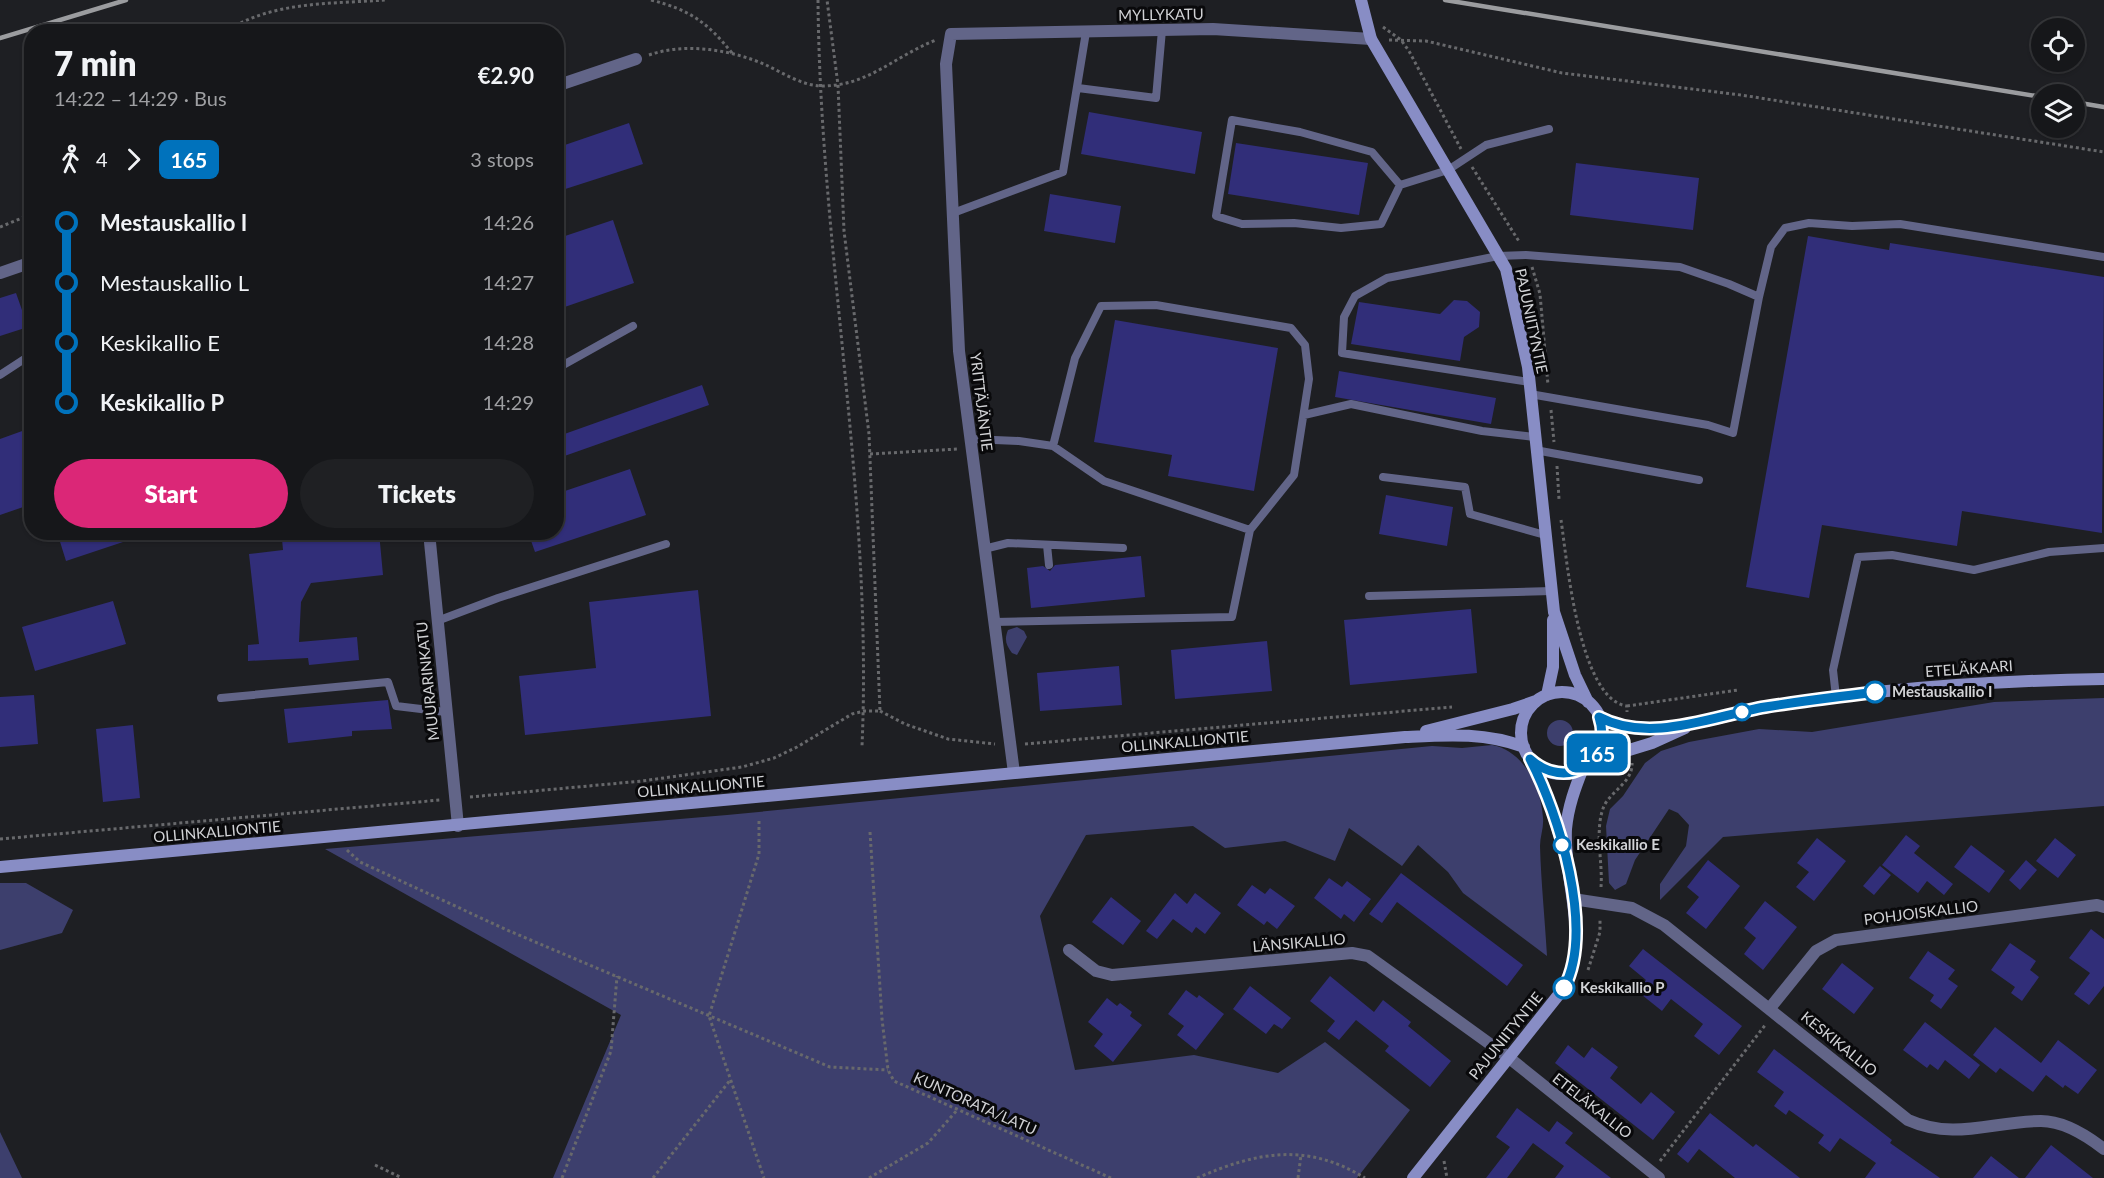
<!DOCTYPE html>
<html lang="en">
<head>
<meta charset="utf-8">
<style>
	body { margin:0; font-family:Lato,sans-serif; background:#1f2023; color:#f1f3f6; height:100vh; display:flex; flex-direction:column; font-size:22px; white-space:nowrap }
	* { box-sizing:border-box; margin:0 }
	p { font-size:20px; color:#9e9fa2 }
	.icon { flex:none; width:33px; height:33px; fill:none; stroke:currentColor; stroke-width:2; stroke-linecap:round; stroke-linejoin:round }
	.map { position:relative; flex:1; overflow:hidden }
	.panel { position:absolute; left:24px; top:24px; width:540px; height:516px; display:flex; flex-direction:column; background:#16171a; border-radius:24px; box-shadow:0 2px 4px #0004,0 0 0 2px #353639 }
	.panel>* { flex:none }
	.badge { padding:0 12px; border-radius:9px; font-size:21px; line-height:39px }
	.buttons { position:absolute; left:2031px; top:18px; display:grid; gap:12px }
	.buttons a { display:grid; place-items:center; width:54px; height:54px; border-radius:50%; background:#16171a; box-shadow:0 2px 4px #0004,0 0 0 2px #353639; font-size:30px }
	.map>.badge { position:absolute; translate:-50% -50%; box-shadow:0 0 0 3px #fff }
	.legs { display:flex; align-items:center; gap:9px; height:66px; padding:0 30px; font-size:20px }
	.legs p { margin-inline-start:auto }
	.overview { display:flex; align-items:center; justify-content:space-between; height:102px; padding:0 30px }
	h1 { font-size:33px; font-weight:800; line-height:45px }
	.primary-button { display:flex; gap:12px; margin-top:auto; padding:12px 30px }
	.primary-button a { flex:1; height:69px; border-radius:36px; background:#db2777; color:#fff; font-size:24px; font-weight:800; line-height:69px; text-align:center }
	.primary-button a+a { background:#1f2023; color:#f1f3f6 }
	ul { padding:0 30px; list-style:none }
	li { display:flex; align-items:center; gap:21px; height:60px; font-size:22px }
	li i { display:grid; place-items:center; width:9px; height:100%; margin:0 8px; background:currentColor }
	li i::after { content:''; width:15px; height:15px; margin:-8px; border:4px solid; border-radius:50%; background:#16171a }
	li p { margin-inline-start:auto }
	li:first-child i { background:linear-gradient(#0000 50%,currentColor 0) }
	li:last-child i { background:linear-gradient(currentColor 50%,#0000 0) }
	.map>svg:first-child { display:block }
	.green { fill:#3d3f6d }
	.building { fill:#312e79 }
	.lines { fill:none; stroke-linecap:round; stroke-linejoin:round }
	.path { stroke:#68696c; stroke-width:3; stroke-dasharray:3 3; stroke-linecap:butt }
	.lane { stroke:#626588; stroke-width:8 }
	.street { stroke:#626588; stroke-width:12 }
	.secondary { stroke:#888dc5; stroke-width:12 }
	.rail { stroke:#9b9c9f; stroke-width:4.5 }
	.line-1-casing { stroke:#fff; stroke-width:14 }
	.line-1 { stroke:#0072bc; stroke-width:9 }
	.stop-1-dot { fill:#fff; stroke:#0072bc; stroke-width:3 }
	.labels { text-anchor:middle; stroke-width:6; stroke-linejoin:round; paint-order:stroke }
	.street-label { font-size:15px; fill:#d1d2d5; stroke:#09090b }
	.stop-label { font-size:15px; font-weight:bold; fill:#d1d2d5; stroke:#09090b; text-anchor:start }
</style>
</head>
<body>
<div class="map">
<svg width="2104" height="1178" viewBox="0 0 2104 1178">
	<rect width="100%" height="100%" fill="#1e1f23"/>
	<path class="green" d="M1017,627L1024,631L1027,637L1017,655L1012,653C1006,645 1004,640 1008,630Z
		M2104,698V806L1723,837L1660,900V884L1686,846L1689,825L1678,813L1669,809L1635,860L1626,884L1615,890L1609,883L1606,826L1610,809L1623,796L1645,763L1661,751L1689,742L1759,729L1812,732L1994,702Z
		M1547 733a13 13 0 1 1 26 0a13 13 0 1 1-26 0Z
		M1492,745C1524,751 1541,787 1543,818C1544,827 1540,837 1540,846C1541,882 1545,920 1547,956L1463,893L1448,872L1418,845L1402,866L1349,828L1335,861L1285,841L1225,848L1193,826L1086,835L1040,916L1075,1070L1194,1055L1278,1073L1325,1042L1410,1110L1357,1178H553L621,1015L325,849L727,815L1432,746L1462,748Z
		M0,883H26L73,910L62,933L0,950Z
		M0,1132L22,1178H0Z"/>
	<path class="building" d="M1089,112L1202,132L1195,174L1081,154Z
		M629,123L643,164L556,192V148Z
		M1236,143L1368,163L1359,215L1228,194Z
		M1576,163L1699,178L1693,230L1570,215Z
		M1050,194L1121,206L1115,243L1044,231Z
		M613,220L634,283L556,310V239Z
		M1808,236L1889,250L1890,243L2104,277L2102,533L1962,511L1957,546L1822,525L1809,598L1746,587Z
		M16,293L28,327L0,336V298Z
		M1454,300L1467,301L1480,312L1479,327L1464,337L1460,361L1351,344L1359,302L1440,314Z
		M1115,320L1278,348L1254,491L1168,476L1172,455L1094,442Z
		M1339,371L1496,398L1491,424L1335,397Z
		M702,385L709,405L556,459V437Z
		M25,430L32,449V504L0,515V439Z
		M630,469L646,515L535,552L528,532H556V494Z
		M1386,495L1453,507L1447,546L1379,534Z
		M57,532H143L144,535L66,561Z
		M339,532H379L383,575L311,583L301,602L299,642L357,637L359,660L309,665L308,658L248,661V645L259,644L249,554L283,550L282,539Z
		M1141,556L1145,597L1031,608L1027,568L1043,566L1050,571L1055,565Z
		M698,590L711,716L525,735L519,676L596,668L589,602Z
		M113,601L126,644L35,671L22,627Z
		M1471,609L1477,673L1350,685L1344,620Z
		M1267,641L1272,691L1175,699L1171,650Z
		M1119,666L1122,705L1040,711L1037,673Z
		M34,695L38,744L0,747V697Z
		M388,700L392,729L352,731V736L288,743L284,709Z
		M133,725L140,798L103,802L96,729Z
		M1906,835L1920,846L1914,853L1953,884L1944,895L1927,881L1918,893L1882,865Z
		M1817,838L1846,861L1814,901L1796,887L1809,872L1797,863Z
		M2055,838L2076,855L2058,878L2036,861Z
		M1971,845L2005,871L1989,893L1954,867Z
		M1708,860L1740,886L1706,929L1686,913L1699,897L1687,887Z
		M2026,860L2037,870L2020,890L2009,880Z
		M1880,866L1891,875L1874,895L1863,886Z
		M1401,873L1523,965L1507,986L1397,902L1382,923L1369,914Z
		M1329,878L1342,887L1347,881L1371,899L1354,922L1344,914L1341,919L1314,898Z
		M1252,885L1265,894L1270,888L1295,906L1277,929L1267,921L1264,925L1237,905Z
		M1175,893L1187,904L1195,893L1221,913L1205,934L1196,927L1192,933L1173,919L1157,939L1146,931Z
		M1111,897L1141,921L1123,945L1092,922Z
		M1765,901L1797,927L1763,970L1744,954L1756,938L1744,928Z
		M2091,929L2104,939V986L2089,1005L2074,994L2090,973L2069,958Z
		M2010,943L2036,961L2030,970L2039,977L2022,1001L2011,993L2015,987L1991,970Z
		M1643,949L1742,1026L1719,1055L1694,1036L1703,1024L1671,999L1662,1011L1637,991L1646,980L1629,966Z
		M1928,951L1955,970L1948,979L1958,986L1941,1009L1930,1001L1934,995L1909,978Z
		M1842,963L1874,988L1854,1014L1822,989Z
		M1330,976L1374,1012L1383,1000L1411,1022L1408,1026L1451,1061L1430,1087L1385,1051L1389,1046L1356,1020L1339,1040L1327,1031L1335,1021L1310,1001Z
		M1250,986L1291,1018L1282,1029L1274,1024L1266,1034L1233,1009Z
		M1186,990L1197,998L1199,995L1224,1014L1196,1050L1177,1035L1184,1026L1168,1014Z
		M1107,998L1117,1006L1120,1003L1132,1012L1130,1016L1142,1025L1113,1062L1094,1046L1103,1034L1088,1022Z
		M1925,1022L1980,1065L1969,1079L1945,1060L1938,1070L1930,1064L1927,1068L1903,1050Z
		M1995,1027L2041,1063L2058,1040L2097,1070L2078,1094L2065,1085L2063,1088L2046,1075L2033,1092L2000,1068L1996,1073L1973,1055Z
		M1568,1045L1584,1058L1592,1047L1618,1067L1610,1078L1641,1104L1651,1092L1675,1112L1653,1140L1555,1063Z
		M1774,1049L1892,1140L1890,1143L1940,1178H1865L1876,1163L1840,1138L1830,1152L1818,1143L1824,1135L1789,1110L1786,1115L1774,1106L1784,1092L1757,1072Z
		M1517,1108L1549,1132L1557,1121L1573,1133L1565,1143L1611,1178H1555L1564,1166L1533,1143L1507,1178H1486L1510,1147L1496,1137Z
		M1710,1113L1753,1147L1756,1144L1800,1178H1735L1699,1149L1688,1163L1677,1154Z
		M2051,1145L2093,1178H2025Z
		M1991,1156L2019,1178H1973Z"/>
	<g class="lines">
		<path class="path" d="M651,0C690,10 707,22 732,53
			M818,0C820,249 873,496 862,746
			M1383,27L1401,40L1409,51L1461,149
			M225,32C271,1 331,4 385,0
			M1389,40L1426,41L1562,73L1741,95L2104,152
			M649,55C686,42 732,50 766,65C783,73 803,86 822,86C868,86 895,56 936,40
			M1472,167L1520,243
			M0,227L32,214
			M1532,267L1540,294L1548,385
			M1551,410L1554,442
			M870,454L958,449
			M1557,466L1559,499
			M1561,520C1567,560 1579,700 1627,706V712
			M1627,706L1738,690
			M880,711L905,724L948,739L995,744
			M1025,744L1452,707
			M470,797L642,781L742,767L774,758L797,747L852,714L864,711H880L869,434L844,231L838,85L827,0
			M759,821V854L709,1016L764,1178
			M870,832L882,1019L888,1070L894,1081L1111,1178
			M0,839L440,800
			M347,850L360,862L507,930L830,1067L888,1070
			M1601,887C1603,862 1594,830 1604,806C1611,791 1633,782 1632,763
			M1588,970L1600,932V918
			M1444,1161L1447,1178
			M1660,1161L1766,1024
			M375,1165L402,1178
			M562,1178L611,1051L617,976
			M653,1178L731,1079
			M869,1178L928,1143L958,1109
			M1197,1178C1257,1152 1306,1142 1365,1178
			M1298,1178L1301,1155"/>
		<path class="lane" d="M1078,88L1156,98L1162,30
			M1400,185L1381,224L1341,228L1294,223L1242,224L1216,216L1232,120L1300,132L1372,152L1400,185L1448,170L1486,145L1549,129
			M953,213L1063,172L1086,32
			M1759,297L1771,247L1785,228L1809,223L1852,226L1900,224L2104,257
			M556,369L633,326
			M0,375L32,354
			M1529,382L1342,353L1344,317L1355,296L1387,278L1498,256L1526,255L1680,267L1729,284L1759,297L1733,433L1708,425L1530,394
			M1304,415L1351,404L1482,431L1534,437
			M971,439L1019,441L1053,446L1075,358L1101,306L1156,305L1291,328L1305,345L1309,379L1294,475L1250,530
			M1535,450L1699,480
			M1383,477L1465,487L1470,514L1545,535
			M1047,545L1049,565
			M984,549L1008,543L1123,548
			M1369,596L1552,591
			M437,621L498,598L666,544
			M994,622L1232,617L1250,530L1104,481L1053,446
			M1836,697L1833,670L1858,557L1892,555L1974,570L2049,552L2104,548
			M221,698L388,682L396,706L446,712"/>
		<path class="street" d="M556,86L636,59
			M0,273L32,262
			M429,532L458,826
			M1014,773L959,351L946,64L951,34L1213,29L1371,39
			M1573,899L1632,908L1664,925L1908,1120C1955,1141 1993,1121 2041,1121C2064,1121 2086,1135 2104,1149
			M1069,950L1096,971L1112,975L1352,953L1368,956L1508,1057L1659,1178
			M1770,1008L1816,951L1836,940L2097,905L2104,907"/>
		<path class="secondary" d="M1361,0L1371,39L1506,269L1528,367L1554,612L1575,675L1588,702
			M1521 733a41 41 0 1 1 82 0a41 41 0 1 1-82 0Z
			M1547,695L1553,667V620
			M1599,717C1650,744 1715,716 1768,707C1804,700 1840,696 1877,692C1952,684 2028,680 2104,679
			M1426,731L1513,709L1536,701
			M1590,762L1652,743L1685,728
			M1533,764L1547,796L1563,846
			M0,867L1405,737C1446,735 1485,732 1524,747
			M1413,1178L1564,988C1591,938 1563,883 1566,829C1568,807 1575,788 1583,768"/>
		<path class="rail" d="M1445,0L2042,97
			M0,38L126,0
			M2074,102L2104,107"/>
	</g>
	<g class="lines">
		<defs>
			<path id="line-1" d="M1564,988C1595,930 1559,814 1530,759C1565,791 1614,764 1599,717C1650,744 1713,716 1765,707C1802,701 1838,697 1875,692"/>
		</defs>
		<use href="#line-1" class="line-1-casing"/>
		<use href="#line-1" class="line-1"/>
	</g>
	<g class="stop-1-dot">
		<circle cx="1875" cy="692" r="10"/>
		<circle cx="1742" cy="712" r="8"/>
		<circle cx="1562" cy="845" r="8"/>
		<circle cx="1564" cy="988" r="10"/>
	</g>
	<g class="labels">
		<g class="street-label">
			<text transform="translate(1161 15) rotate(-1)" y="5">MYLLYKATU</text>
			<text transform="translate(1531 321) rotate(78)" y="5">PAJUNIITYNTIE</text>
			<text transform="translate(981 402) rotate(83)" y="5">YRITTÄJÄNTIE</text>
			<text transform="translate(1969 669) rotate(-4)" y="5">ETELÄKAARI</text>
			<text transform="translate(428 681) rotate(-96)" y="5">MUURARINKATU</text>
			<text transform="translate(1185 742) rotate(-5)" y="5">OLLINKALLIONTIE</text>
			<text transform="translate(701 787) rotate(-5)" y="5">OLLINKALLIONTIE</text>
			<text transform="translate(217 832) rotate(-5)" y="5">OLLINKALLIONTIE</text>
			<text transform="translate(1921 913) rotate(-7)" y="5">POHJOISKALLIO</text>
			<text transform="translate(1299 943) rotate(-5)" y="5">LÄNSIKALLIO</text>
			<text transform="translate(1506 1036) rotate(-51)" y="5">PAJUNIITYNTIE</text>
			<text transform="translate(1839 1044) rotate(39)" y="5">KESKIKALLIO</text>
			<text transform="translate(975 1104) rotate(24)" y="5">KUNTORATA/LATU</text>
			<text transform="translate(1592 1106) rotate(38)" y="5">ETELÄKALLIO</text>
		</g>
		<g class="stop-label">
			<text x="1892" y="697">Mestauskallio I</text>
			<text x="1576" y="850">Keskikallio E</text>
			<text x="1580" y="993">Keskikallio P</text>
		</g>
	</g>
</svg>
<div class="buttons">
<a><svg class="icon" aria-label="locate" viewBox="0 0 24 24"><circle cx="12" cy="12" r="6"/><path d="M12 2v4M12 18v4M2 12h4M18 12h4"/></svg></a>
<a><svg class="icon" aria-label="layers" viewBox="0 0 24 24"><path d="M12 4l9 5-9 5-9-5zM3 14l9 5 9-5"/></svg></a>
</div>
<b class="badge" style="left:1597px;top:753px;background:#0072bc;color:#fff">165</b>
<section class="panel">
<div class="overview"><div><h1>7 min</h1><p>14:22 – 14:29 · Bus</p></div><b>€2.90</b></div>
<div class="legs"><svg class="icon" aria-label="walk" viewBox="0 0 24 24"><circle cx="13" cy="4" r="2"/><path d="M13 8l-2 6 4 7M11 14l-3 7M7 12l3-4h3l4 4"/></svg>4<svg class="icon" aria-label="forward" viewBox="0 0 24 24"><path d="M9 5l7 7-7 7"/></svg><b class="badge" style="background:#0072bc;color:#fff">165</b><p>3 stops</p></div>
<ul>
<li><i style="color:#0072bc"></i><b>Mestauskallio I</b><p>14:26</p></li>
<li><i style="color:#0072bc"></i><span>Mestauskallio L</span><p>14:27</p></li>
<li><i style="color:#0072bc"></i><span>Keskikallio E</span><p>14:28</p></li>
<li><i style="color:#0072bc"></i><b>Keskikallio P</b><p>14:29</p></li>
</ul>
<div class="primary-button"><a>Start</a><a>Tickets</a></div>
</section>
</div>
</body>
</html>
